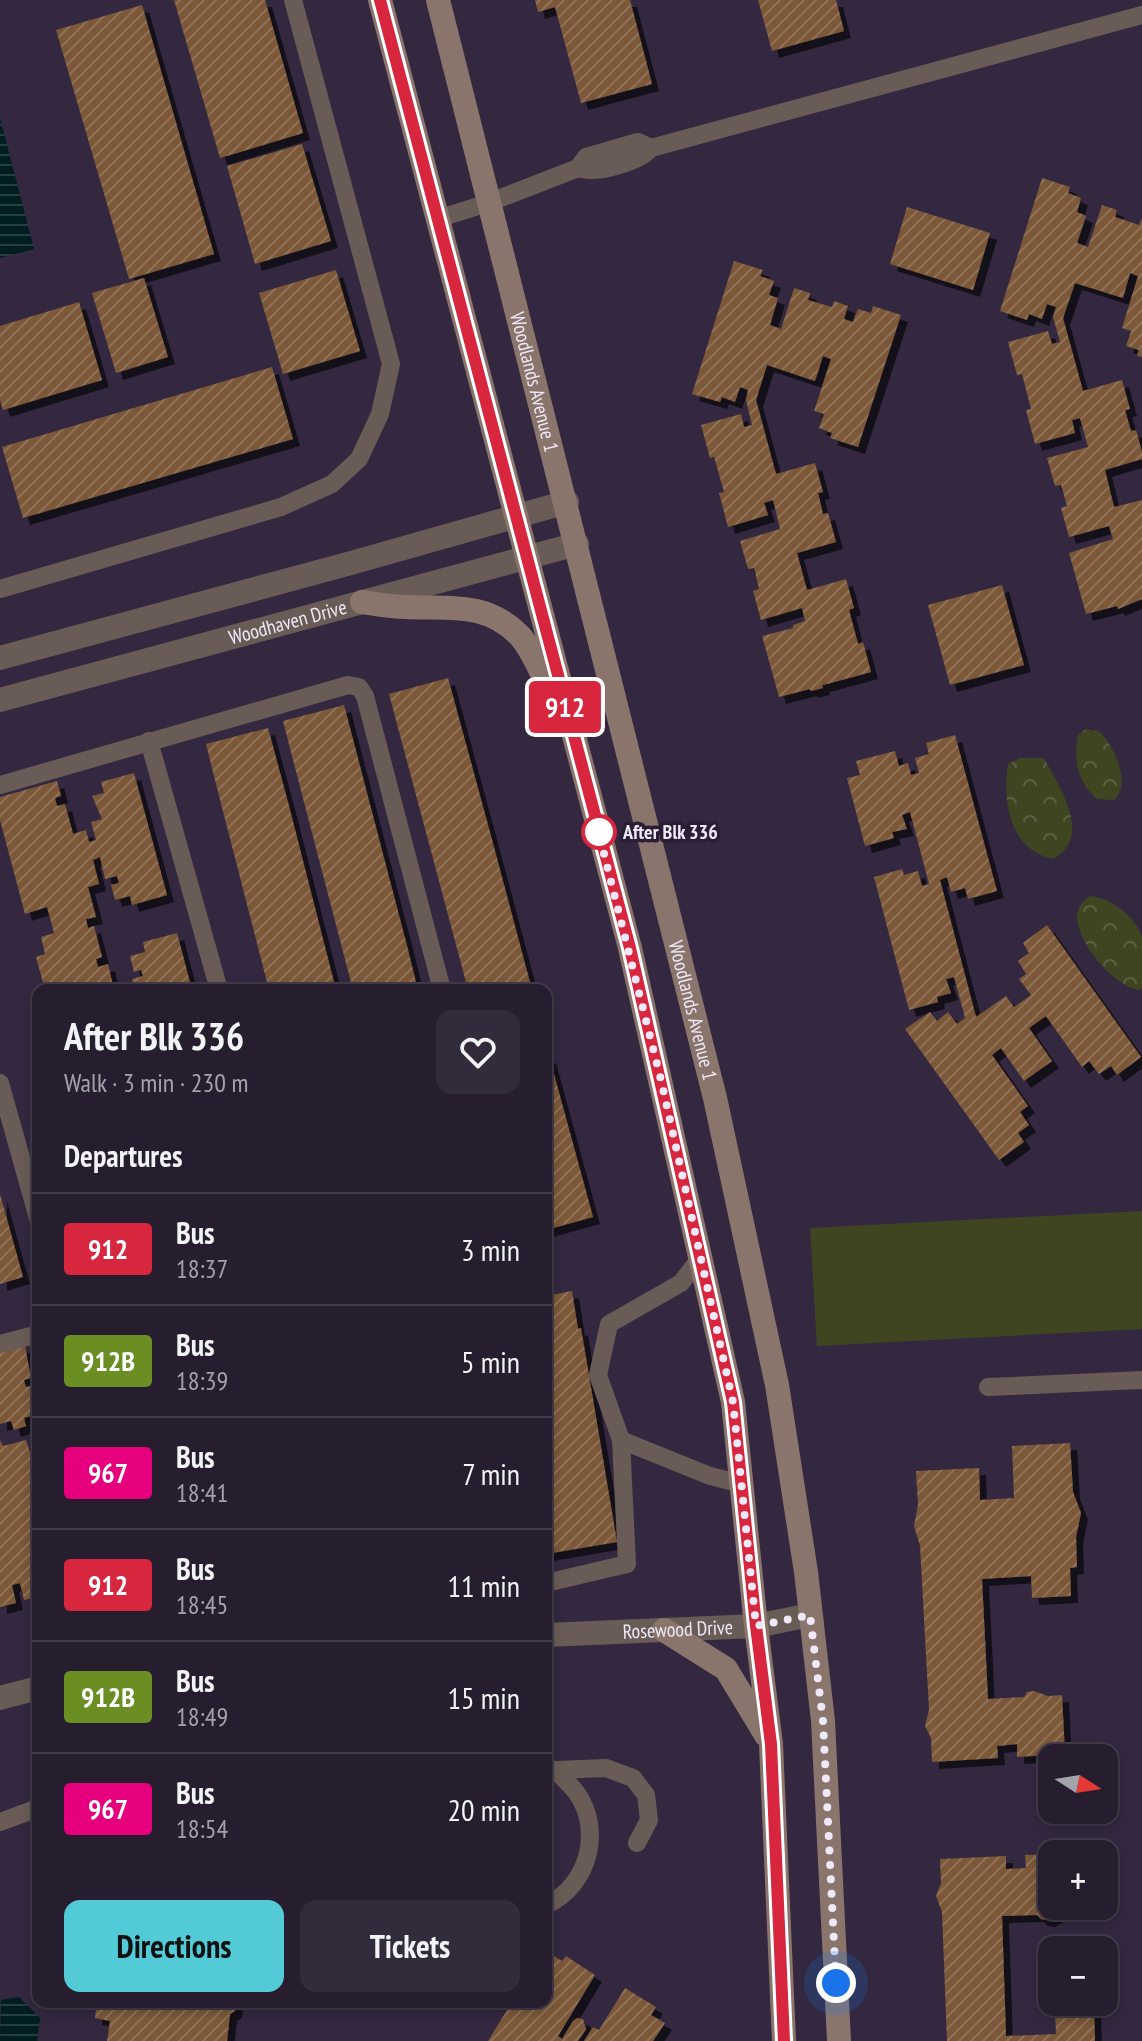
<!DOCTYPE html>
<html lang="en">
<head>
<meta charset="utf-8">
<style>
	body { margin:0; font-family:"PT Sans Narrow",sans-serif; background:#322b3b; color:#f1f3f6; height:100vh; display:flex; flex-direction:column; font-size:30px; white-space:nowrap }
	* { box-sizing:border-box; margin:0 }
	p { font-size:26px; color:#a4a2aa }
	.icon { flex:none; width:44px; height:44px; fill:none; stroke:currentColor; stroke-width:2; stroke-linecap:round; stroke-linejoin:round }
	.map { position:relative; flex:1; overflow:hidden }
	.panel { position:absolute; left:32px; top:984px; width:520px; height:1024px; display:flex; flex-direction:column; background:#261e2f; border-radius:16px; box-shadow:0 4px 12px #0003,0 0 0 2px #423c4b }
	.panel>* { flex:none }
	.badge { padding:0 16px; border-radius:6px; font-size:28px; line-height:52px }
	.needle { width:52px; rotate:102deg }
	.tools { position:absolute; left:1038px; top:1744px; display:grid; gap:16px }
	.tools a { display:grid; place-items:center; width:80px; height:80px; border-radius:16px; background:#261e2f; box-shadow:0 4px 12px #0003,0 0 0 2px #423c4b; font-size:40px }
	.you { position:absolute; width:40px; height:40px; margin:-20px; border:6px solid #fff; border-radius:50%; background:#1a73e8; box-shadow:0 0 0 12px #1a73e833 }
	.map>.badge { position:absolute; translate:-50% -50%; box-shadow:0 0 0 4px #fff }
	h2 { padding:0 32px; font-size:30px; line-height:72px }
	.round { display:grid; place-items:center; flex:none; width:84px; height:84px; border-radius:16px; background:#322b3b }
	.overview { display:flex; align-items:center; justify-content:space-between; height:136px; padding:0 32px }
	h1 { font-size:38px; font-weight:700; line-height:60px }
	.primary-button { display:flex; gap:16px; margin-top:auto; padding:16px 32px }
	.primary-button a { flex:1; height:92px; border-radius:16px; background:#52cbd7; color:#111; font-size:32px; font-weight:700; line-height:92px; text-align:center }
	.primary-button a+a { background:#322b3b; color:#f1f3f6 }
	ul { padding:0; list-style:none }
	li { display:flex; align-items:center; gap:24px; height:112px; padding:0 32px; border-top:2px solid #423c4b }
	li div { flex:1 }
	li b { display:block; font-size:30px }
	li em { font-style:normal }
	li .badge { min-width:88px; font-weight:700; text-align:center }
	.map>svg:first-child { display:block }
	.grass { fill:#404521 }
	.forest { fill:url(#forest-crowns) }
	.water { fill:url(#water-rules) }
	.building { fill:url(#building-hatch); filter:url(#shadow) }
	.lines { fill:none; stroke-linecap:round; stroke-linejoin:round }
	.lane { stroke:#695c56; stroke-width:18 }
	.street { stroke:#695c56; stroke-width:24 }
	.secondary { stroke:#8a756c; stroke-width:24 }
	.line-casing { stroke:#fff; stroke-width:18 }
	.line { stroke:#d7263d; stroke-width:12 }
	.walk { stroke:#efe8f7; stroke-width:8; stroke-dasharray:0 14.4 }
	.stop-dot { fill:#fff; stroke:#d7263d; stroke-width:4 }
	.labels { text-anchor:middle; stroke-width:7; stroke-linejoin:round; paint-order:stroke }
	.street-label { font-size:20px; fill:#efe8f7; stroke:#291e34 }
	.stop-label { font-size:20px; font-weight:bold; fill:#efe8f7; stroke:#291e34; text-anchor:start }
</style>
</head>
<body>
<div class="map">
<svg width="1142" height="2041" viewBox="0 0 1142 2041">
	<defs>
		<pattern id="forest-crowns" width="20" height="18" patternUnits="userSpaceOnUse" patternTransform="scale(2)"><rect width="20" height="18" fill="#404521"/><path d="M2 6a3 3 0 1 1 6 0M12 15a3 3 0 1 1 6 0" fill="none" stroke="#5c6042"/></pattern>
		<pattern id="water-rules" width="6" height="5" patternUnits="userSpaceOnUse" patternTransform="scale(2)"><rect width="6" height="5" fill="#001d1f"/><path d="M0 2.5h6" fill="none" stroke="#263e40"/></pattern>
		<pattern id="building-hatch" width="6" height="6" patternUnits="userSpaceOnUse" patternTransform="scale(2)"><rect width="6" height="6" fill="#7b5939"/><path d="M-1 1l2-2M0 6l6-6M5 7l2-2" fill="none" stroke="#8e7156"/></pattern>
		<filter id="shadow"><feDropShadow dx="7" dy="7" stdDeviation="0" flood-color="#0009"/></filter>
	</defs>
	<rect width="100%" height="100%" fill="#33283f"/>
	<path class="grass" d="M1142,1211V1329L817,1346L810,1228Z"/>
	<path class="forest" d="M1086,729L1100,732C1114,746 1132,784 1114,800L1097,799C1076,780 1074,761 1078,735Z
		M1020,758H1044C1059,787 1094,836 1053,859C1010,850 1002,802 1008,764Z
		M1090,896C1111,898 1135,916 1142,937C1142,952 1142,973 1142,988L1139,990C1114,986 1077,943 1077,916C1078,906 1083,901 1090,896Z"/>
	<path class="water" d="M0,118L34,249L0,258Z
		M19,1997L40,2018L37,2041H0L1,2000Z"/>
	<path class="building" d="M174,0H265L303,133L220,158Z
		M535,0H630L652,84L581,103L555,7L538,12Z
		M758,0H836L844,31L772,51Z
		M142,5L214,254L129,279L56,30Z
		M302,144L331,241L255,264L227,166Z
		M1042,178L1070,187L1068,193L1081,198L1077,212L1086,216L1077,243L1088,247L1102,205L1117,210L1115,217L1139,225L1142,218V357L1137,356L1139,350L1126,346L1131,331L1122,328L1138,276L1130,273L1123,298L1075,283L1063,318L1083,391L1122,380L1130,409L1125,410L1131,431L1136,430L1142,452V459L1105,470L1114,507L1142,500V599L1118,609L1117,606L1086,614L1069,553L1113,539L1109,526L1069,537L1061,508L1067,506L1061,485L1055,486L1047,458L1088,447L1080,418L1072,420L1075,433L1035,444L1026,410L1031,409L1022,374L1017,375L1008,342L1048,331L1052,344L1060,342L1053,317L1056,307L1047,304L1042,319L1029,314L1027,320L1000,311Z
		M907,207L990,233L973,290L890,264Z
		M734,261L763,270L760,276L774,281L769,295L778,298L770,325L781,329L794,288L810,293L808,300L832,307L834,301L848,306L844,319L853,322L858,309L871,313L873,306L901,315L858,447L830,438L832,433L819,428L824,414L814,411L831,359L823,356L815,381L767,365L756,400L776,474L815,463L823,492L818,493L823,514L828,513L836,542L797,553L807,590L846,579L854,608L849,610L858,644L863,642L871,672L827,684L822,685L823,688L811,691L810,689L779,697L762,636L793,628V625L805,621L802,608L761,620L753,591L759,589L754,568L748,569L740,541L780,529L773,500L764,503L768,515L728,527L719,493L724,492L714,457L710,458L701,425L741,414L744,427L752,425L746,400L748,390L740,387L735,402L722,397L720,402L692,394Z
		M336,270L360,351L283,374L259,293Z
		M144,278L168,357L116,373L92,293Z
		M79,302L102,380L3,410L0,400V326Z
		M272,367L293,439L23,518L2,447Z
		M1002,585L1024,665L950,685L928,605Z
		M448,678L491,836L532,990H468L463,971L389,694Z
		M344,705L406,942L418,990H353L293,760L283,721Z
		M268,728L289,806L336,990H269L216,784L206,744Z
		M955,735L997,891L968,899L965,888L951,892L947,877L940,880L976,1017L1006,996L1014,1007L1031,995L1019,979L1026,974L1018,961L1029,953L1023,943L1047,925L1141,1057L1117,1075L1111,1066L1099,1074L1089,1061L1082,1067L1046,1016L1029,1028L1052,1061L1024,1081L1001,1048L992,1055L1028,1106L1020,1112L1029,1125L1018,1133L1024,1142L999,1160L905,1029L930,1012L937,1021L948,1012L957,1024L965,1018L954,977L946,979L951,993L937,997L938,1002L909,1010L874,877L902,869L904,875L918,871L922,886L929,884L910,812L902,815L907,829L892,832L894,838L865,846L847,778L860,775L856,761L895,751L899,766L908,763L911,775L919,773L915,758L929,754L926,743Z
		M134,773L167,895L132,905L130,896L115,900L111,885L119,883L117,876L105,879L100,857L93,860L99,884L88,887L96,917L86,919L88,928L94,926L102,957L96,959L98,967L108,964L114,990H45L36,957L45,954L41,937L54,933L47,907L25,914L0,820V797L57,781L61,796L55,798L57,806L65,804L73,834L86,830L89,842L96,840L91,822L102,819L92,796L104,793L101,782Z
		M177,933L192,990H135L132,979L143,976L141,970L134,972L130,956L145,952L143,942Z
		M549,1056L593,1217L546,1230V1057Z
		M0,1194L23,1277L0,1284Z
		M572,1291L578,1329L581,1328L617,1542L546,1554V1296Z
		M0,1346H25L31,1378L24,1380L26,1387L34,1385L38,1395V1414L24,1418L26,1426L14,1430L11,1421L0,1424Z
		M0,1440L3,1446L26,1440L31,1455L38,1453V1597L24,1600L20,1583L12,1585L16,1603L0,1607Z
		M1070,1443L1073,1492L1081,1513L1076,1537L1077,1567L1070,1568L1071,1596L1032,1598L1031,1576L982,1579L988,1699L1024,1697L1027,1692L1034,1691L1048,1696L1062,1695L1065,1754L1017,1757V1744L997,1746L998,1758L932,1762L931,1738L925,1726L929,1710L920,1546L914,1526L918,1505L916,1471L979,1468L980,1500L1014,1498L1012,1446Z
		M1052,1854V1906H1075V1913H1061L1048,1920L1041,1919L1037,1915L1002,1916L1006,2036L1056,2034L1055,2012L1094,2010L1095,2041H947L942,1912L936,1896L941,1883L940,1859L1006,1856V1869L1026,1868L1025,1855Z
		M546,1951L562,1961L566,1956L595,1975L558,2036L562,2039L573,2021L577,2018L583,2019L586,2029L578,2041H488L512,2002H546Z
		M625,1988L656,2007L651,2015L665,2023L653,2041H584L593,2027L599,2030Z
		M97,2002H180L185,2008L202,2010L207,2002H236L235,2011L230,2014L227,2041H107L110,2021L95,2018Z"/>
	<g class="lines">
		<path class="lane" d="M578,168C595,175 640,162 651,148L1142,15
			M437,219L488,203L578,168L586,157L638,142L651,148
			M0,589L281,507L332,484L359,459L380,414L391,364L293,0
			M149,741L219,990
			M0,785L348,685L359,687L365,696L442,990
			M0,1083L38,1218
			M701,1257L681,1283L609,1324L598,1375L621,1440L710,1476L742,1484
			M0,1344L38,1334
			M988,1387L1142,1380
			M546,1583L627,1564L621,1440
			M546,1767C557,1770 562,1777 570,1785C605,1821 592,1885 546,1905
			M556,1770L606,1768L633,1778L646,1795L649,1820L637,1843
			M0,1822L38,1808"/>
		<g class="street">
			<path d="M0,658L351,563L567,502"/>
			<path id="s1" d="M0,700L577,544"/>
			<path id="s2" d="M546,1635L756,1626L810,1615"/>
			<path d="M0,1698L38,1688"/>
		</g>
		<g class="secondary">
			<path d="M380,0L630,948L733,1402L756,1626L771,1744L784,2041"/>
			<path id="s3" d="M438,0L715,1098L777,1385L806,1572L823,1721L839,2041"/>
			<path d="M362,602C376,604 391,607 406,607C448,609 485,601 519,635C532,649 539,668 547,684"/>
			<path d="M664,1630L726,1669L766,1735"/>
		</g>
	</g>
	<g class="lines">
		<defs>
			<path id="line" d="M380,0L630,948L733,1402L756,1626L771,1744L784,2041"/>
		</defs>
		<use href="#line" class="line-casing"/>
		<use href="#line" class="line"/>
		<path class="walk" d="M599,832L596,822L661,1080L733,1402L756,1626L810,1615L823,1721L836,1983"/>
	</g>
	<circle class="stop-dot" cx="599" cy="832" r="16"/>
	<g class="labels">
		<g class="street-label">
			<text dy="7" stroke="none"><textPath href="#s3" startOffset="394">Woodlands Avenue 1</textPath></text>
			<text dy="7" stroke="none"><textPath href="#s1" startOffset="298">Woodhaven Drive</textPath></text>
			<text dy="7" stroke="none"><textPath href="#s3" startOffset="1042">Woodlands Avenue 1</textPath></text>
			<text dy="7" stroke="none"><textPath href="#s2" startOffset="132">Rosewood Drive</textPath></text>
		</g>
		<g class="stop-label">
			<text x="623" y="839">After Blk 336</text>
		</g>
	</g>
</svg>
<div class="tools">
<a><svg class="needle" viewBox="-14 -14 28 28"><path d="M0-13l5 13h-10z" fill="#e53935"/><path d="M0 13l5-13h-10z" fill="#a4a2aa"/></svg></a>
<a>+</a>
<a>−</a>
</div>
<div class="you" style="left:836px;top:1983px"></div>
<b class="badge" style="left:565px;top:707px;background:#d7263d;color:#fff">912</b>
<section class="panel">
<div class="overview"><div><h1>After Blk 336</h1><p>Walk · 3 min · 230 m</p></div><a class="round"><svg class="icon" aria-label="heart" viewBox="0 0 24 24"><path d="M12 20l-8-8c-3-5 5-10 8-4 3-6 11-1 8 4z"/></svg></a></div>
<h2>Departures</h2>
<ul>
<li><span class="badge" style="background:#d7263d;color:#fff">912</span><div><b>Bus</b><p>18:37</p></div><em>3 min</em></li>
<li><span class="badge" style="background:#6b8e23;color:#fff">912B</span><div><b>Bus</b><p>18:39</p></div><em>5 min</em></li>
<li><span class="badge" style="background:#e6007e;color:#fff">967</span><div><b>Bus</b><p>18:41</p></div><em>7 min</em></li>
<li><span class="badge" style="background:#d7263d;color:#fff">912</span><div><b>Bus</b><p>18:45</p></div><em>11 min</em></li>
<li><span class="badge" style="background:#6b8e23;color:#fff">912B</span><div><b>Bus</b><p>18:49</p></div><em>15 min</em></li>
<li><span class="badge" style="background:#e6007e;color:#fff">967</span><div><b>Bus</b><p>18:54</p></div><em>20 min</em></li>
</ul>
<div class="primary-button"><a>Directions</a><a>Tickets</a></div>
</section>
</div>
</body>
</html>
